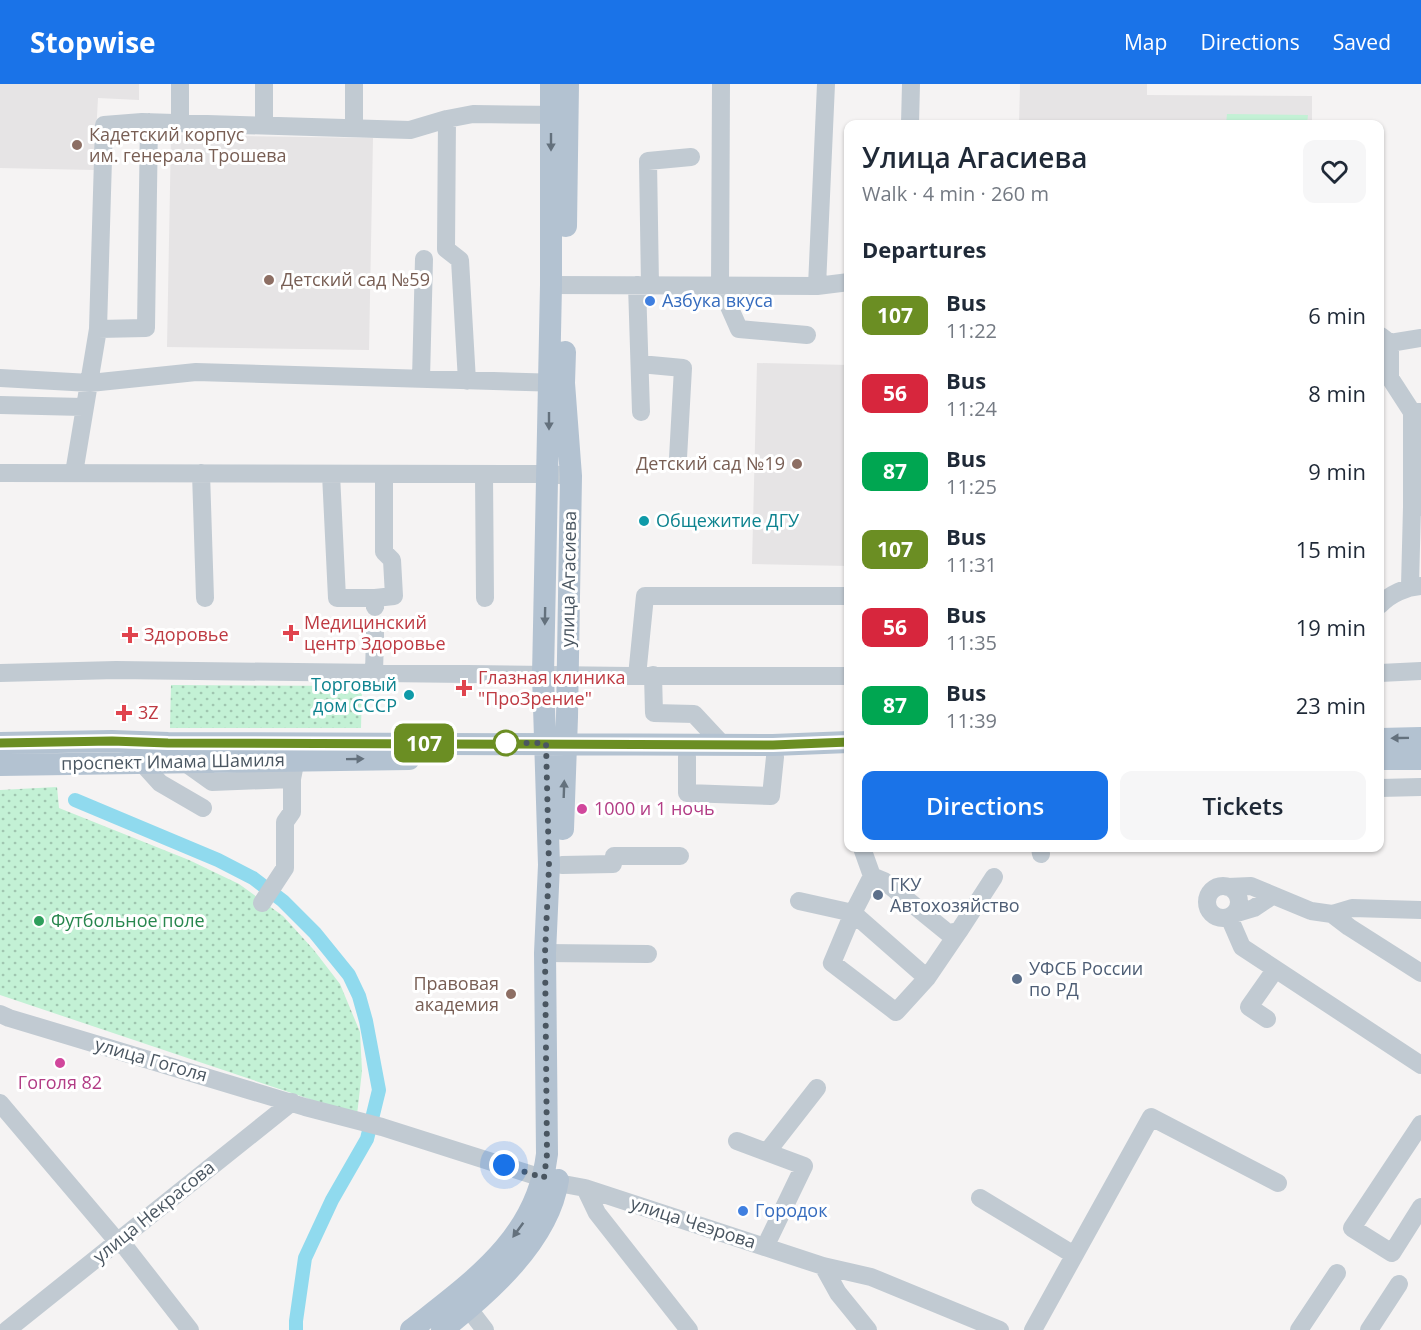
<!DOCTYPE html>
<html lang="en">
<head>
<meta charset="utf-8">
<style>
	body { margin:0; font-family:"Open Sans",sans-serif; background:#f6f6f7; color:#1f2937; height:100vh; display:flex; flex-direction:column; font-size:22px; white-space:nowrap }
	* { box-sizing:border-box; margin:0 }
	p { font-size:20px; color:#747a83 }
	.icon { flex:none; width:33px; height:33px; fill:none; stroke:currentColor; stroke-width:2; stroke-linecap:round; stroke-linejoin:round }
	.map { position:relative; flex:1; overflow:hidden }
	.side { position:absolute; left:844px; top:36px; width:540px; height:732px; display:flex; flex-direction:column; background:#fff; border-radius:12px; box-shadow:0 2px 4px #0004 }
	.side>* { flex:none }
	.badge { padding:0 12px; border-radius:9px; font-size:21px; line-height:39px }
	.you { position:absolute; width:30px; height:30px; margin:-15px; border:4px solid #fff; border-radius:50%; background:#1a73e8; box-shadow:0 0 0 9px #1a73e833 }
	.map>.badge { position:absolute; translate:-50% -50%; box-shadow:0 0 0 3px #fff }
	h2 { padding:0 18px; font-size:22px; line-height:54px }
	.round { display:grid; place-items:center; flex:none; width:63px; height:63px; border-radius:12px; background:#f6f6f7 }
	.overview { display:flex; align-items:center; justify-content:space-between; height:102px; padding:0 18px }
	h1 { font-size:28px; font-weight:600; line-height:45px }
	.primary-button { display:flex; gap:12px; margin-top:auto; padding:12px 18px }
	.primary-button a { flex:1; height:69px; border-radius:12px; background:#1a73e8; color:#fff; font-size:24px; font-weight:600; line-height:69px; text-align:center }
	.primary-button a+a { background:#f6f6f7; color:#1f2937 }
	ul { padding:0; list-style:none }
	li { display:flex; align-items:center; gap:18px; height:78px; padding:0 18px }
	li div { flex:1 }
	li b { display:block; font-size:22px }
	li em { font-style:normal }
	li .badge { min-width:66px; font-weight:700; text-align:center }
	header { display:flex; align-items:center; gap:36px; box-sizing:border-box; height:84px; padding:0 30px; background:#1a73e8; color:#fff }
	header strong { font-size:28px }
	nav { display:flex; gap:33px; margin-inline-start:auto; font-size:21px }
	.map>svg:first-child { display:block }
	.education { fill:#e6e4e5 }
	.grass { fill:#c3f1d5 }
	.park { fill:url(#park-dots) }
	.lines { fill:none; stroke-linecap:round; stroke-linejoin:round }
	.canal { stroke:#90daee; stroke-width:14 }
	.minor-tunnel { stroke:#caccce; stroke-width:18; stroke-dasharray:18 9; stroke-linecap:butt }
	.minor { stroke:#c1cad2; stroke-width:18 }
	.major { stroke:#b3c2d1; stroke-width:22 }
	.oneway { fill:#64717d }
	.line-casing { stroke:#fff; stroke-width:14 }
	.line { stroke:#6b8e23; stroke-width:9 }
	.walk { stroke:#4a5661; stroke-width:6; stroke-dasharray:0 10.8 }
	.education-dot { fill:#8d6e63; stroke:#fff; stroke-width:2 }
	.shop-dot { fill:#3f7fe0; stroke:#fff; stroke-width:2 }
	.culture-dot { fill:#0f9aa8; stroke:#fff; stroke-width:2 }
	.health-dot { fill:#e0444e; stroke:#fff; stroke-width:2 }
	.stop-dot { fill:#fff; stroke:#6b8e23; stroke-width:3 }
	.hotel-dot { fill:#d1479c; stroke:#fff; stroke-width:2 }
	.service-dot { fill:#5c6f8a; stroke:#fff; stroke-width:2 }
	.leisure-dot { fill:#2e9e5b; stroke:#fff; stroke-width:2 }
	.labels { text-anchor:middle; stroke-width:6; stroke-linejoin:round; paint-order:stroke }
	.education-label { font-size:18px; fill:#785e54; stroke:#fff; text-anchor:start }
	.shop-label { font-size:18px; fill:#366cbe; stroke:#fff; text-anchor:start }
	.culture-label { font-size:18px; fill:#0d838f; stroke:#fff; text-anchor:start }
	.street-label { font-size:18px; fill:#4a5661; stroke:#fff }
	.health-label { font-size:18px; fill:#be3a42; stroke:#fff; text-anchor:start }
	.hotel-label { font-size:18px; fill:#b23c85; stroke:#fff; text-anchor:start }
	.service-label { font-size:18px; fill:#4e5e75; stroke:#fff; text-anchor:start }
	.leisure-label { font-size:18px; fill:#27864d; stroke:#fff; text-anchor:start }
</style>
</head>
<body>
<header>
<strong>Stopwise</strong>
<nav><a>Map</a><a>Directions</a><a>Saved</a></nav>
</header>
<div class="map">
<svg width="1421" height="1246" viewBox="0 0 1421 1246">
	<defs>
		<pattern id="park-dots" width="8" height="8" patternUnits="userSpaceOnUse" patternTransform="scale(1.5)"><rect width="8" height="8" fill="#c3f1d5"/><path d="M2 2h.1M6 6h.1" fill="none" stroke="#a0c6b0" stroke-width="1.8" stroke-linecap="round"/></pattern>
	</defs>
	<rect width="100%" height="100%" fill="#f5f3f3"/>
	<path class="education" d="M0,0H139V16L98,14L94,86L0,84Z
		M1020,0H1147V11L1312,12V40H1019Z
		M171,51L373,54L369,266L167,263Z
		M757,279L849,281V482L752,480Z"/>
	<path class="grass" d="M1227,30L1308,31L1307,40H1226Z"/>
	<path class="park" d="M171,601L362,602L361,644H170Z
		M57,703L59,724L189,776L239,800L283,832L313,865L340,900L360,948L362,987L357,1031L0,911V706Z"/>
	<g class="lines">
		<path class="canal" d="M75,716L218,776L253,794L283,817L315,849L349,891L359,912L366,937L379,1006L367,1055L332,1116L305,1174L296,1237V1246"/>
		<path class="minor-tunnel" d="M375,552V523"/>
		<path class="minor" d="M354,0V44
			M721,0L720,202L739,245L807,251
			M447,35L446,165L460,176L467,297
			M180,39V0
			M910,40L911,0
			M264,41V0
			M551,201L817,202L849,198
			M637,201L641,328
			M650,201L648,77L691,73
			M817,202L826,0
			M98,245L146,244L149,38
			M1381,252L1390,259L1421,254
			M1390,259V294L1412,328H1421
			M640,280L683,284L678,374
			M0,294L90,299L196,288L561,299
			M421,295L424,175
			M0,321L83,323
			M1412,328V423H1421
			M0,389L548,390L571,392
			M74,389L98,245L104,41L142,38L410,46L447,35L473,30L562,31
			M201,389L205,514
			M331,390L337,514H375V523
			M484,391L485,514
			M1410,502L1412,423
			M375,514L394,512L392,476L384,468V390
			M1380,521C1390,510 1406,503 1421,502
			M0,589L116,586L630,592H849
			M374,589L375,552
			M1380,589L1421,587
			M653,591L654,629L694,630L721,659
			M637,592L645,512H849
			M687,673V709L771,712L775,673
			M141,678L160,699L203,724
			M184,678L212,698L292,695L294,685
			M1380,704L1421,703
			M862,764L872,792L884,797L948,849L959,847L994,793
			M1040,764L1041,770
			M562,781L613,780L614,772H680
			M872,792L853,829L927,894L959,847
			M1207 818a16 16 0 1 1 32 0a16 16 0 1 1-32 0Z
			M1228,803L1251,802L1311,827L1332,830L1352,824L1421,826
			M799,817L853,829L832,879L896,928L927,894
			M262,819L285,784V738L292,728V695
			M1234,830L1254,824L1272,812
			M1332,830L1349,843L1421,889
			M1229,833L1242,863L1421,981
			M545,869L648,870
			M0,930L9,934L305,1023L382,1043L558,1099L585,1104L823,1182L871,1193L1000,1246
			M1267,935L1249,923L1275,886
			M0,1019L117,1157L126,1164L190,1246
			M1421,1040L1352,1144L1392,1169L1421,1123
			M737,1057L804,1082L765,1163
			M767,1068L817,1004
			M585,1104L597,1129L689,1246
			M980,1114L1074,1171
			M823,1182L838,1209L868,1246
			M462,1216L485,1246
			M7,1246L292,1018
			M1033,1246L1151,1033L1278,1099
			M1299,1246L1337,1189
			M1369,1246L1399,1200"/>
		<path class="major" d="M566,142L568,0
			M1380,655L1421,654
			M0,659L112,657L168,659L773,661L849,658
			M1380,675H1421
			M0,681L409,675
			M563,745L567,633L571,392L564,299L565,268
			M411,1246C473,1197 537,1154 547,1070L545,869L549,781L543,591L551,201V0
			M442,1246C488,1210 549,1157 558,1096"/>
	</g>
	<defs><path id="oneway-solid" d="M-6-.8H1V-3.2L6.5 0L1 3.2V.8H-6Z" transform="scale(1.5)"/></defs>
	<g class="oneway">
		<use href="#oneway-solid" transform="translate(551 58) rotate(90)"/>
		<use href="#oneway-solid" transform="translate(549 337) rotate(90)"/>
		<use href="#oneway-solid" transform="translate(545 532) rotate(91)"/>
		<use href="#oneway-solid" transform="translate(1400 654) rotate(179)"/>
		<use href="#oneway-solid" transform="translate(355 675) rotate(-1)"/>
		<use href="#oneway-solid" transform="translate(564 705) rotate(-88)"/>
		<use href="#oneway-solid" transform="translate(518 1146) rotate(126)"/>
	</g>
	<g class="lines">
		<defs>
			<path id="line" d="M0,659L112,657L168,659L773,661L849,658"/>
		</defs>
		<use href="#line" class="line-casing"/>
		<use href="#line" class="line"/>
		<path class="walk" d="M504,1081L544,1094L547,1070L545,869L549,782L546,659H506"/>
	</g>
	<g class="education-dot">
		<circle cx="77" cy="61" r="6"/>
		<circle cx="269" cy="196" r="6"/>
		<circle cx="797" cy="380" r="6"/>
		<circle cx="511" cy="910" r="6"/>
	</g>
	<g class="shop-dot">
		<circle cx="650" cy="217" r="6"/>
		<circle cx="743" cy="1127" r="6"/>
	</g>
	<g class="culture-dot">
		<circle cx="644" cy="437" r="6"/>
		<circle cx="409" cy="611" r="6"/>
	</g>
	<g class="health-dot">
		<path d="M288 540h6v6h6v6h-6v6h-6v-6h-6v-6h6z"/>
		<path d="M127 542h6v6h6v6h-6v6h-6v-6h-6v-6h6z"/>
		<path d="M461 595h6v6h6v6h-6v6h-6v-6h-6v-6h6z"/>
		<path d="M121 620h6v6h6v6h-6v6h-6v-6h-6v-6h6z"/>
	</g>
	<circle class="stop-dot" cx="506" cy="659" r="12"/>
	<g class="hotel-dot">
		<circle cx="582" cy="725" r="6"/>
		<circle cx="60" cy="979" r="6"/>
	</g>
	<g class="service-dot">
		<circle cx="878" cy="811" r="6"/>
		<circle cx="1017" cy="895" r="6"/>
	</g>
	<circle class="leisure-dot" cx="39" cy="837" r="6"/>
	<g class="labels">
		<g class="education-label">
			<text x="89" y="57">Кадетский корпус<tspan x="89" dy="21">им. генерала Трошева</tspan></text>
			<text x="281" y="202">Детский сад №59</text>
			<text x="785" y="386" text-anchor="end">Детский сад №19</text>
			<text x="499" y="906" text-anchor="end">Правовая<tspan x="499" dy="21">академия</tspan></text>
		</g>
		<g class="shop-label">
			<text x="662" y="223">Азбука вкуса</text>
			<text x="755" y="1133">Городок</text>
		</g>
		<g class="culture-label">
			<text x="656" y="443">Общежитие ДГУ</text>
			<text x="397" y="607" text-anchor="end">Торговый<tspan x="397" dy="21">дом СССР</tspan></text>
		</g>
		<g class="street-label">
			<text transform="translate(569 495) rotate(-89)" y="6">улица Агасиева</text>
			<text transform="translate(173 678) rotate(-1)" y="6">проспект Имама Шамиля</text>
			<text transform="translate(151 976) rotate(16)" y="6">улица Гоголя</text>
			<text transform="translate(154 1128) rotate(-39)" y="6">улица Некрасова</text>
			<text transform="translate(693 1139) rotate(18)" y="6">улица Чеэрова</text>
		</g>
		<g class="health-label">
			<text x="304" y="545">Медицинский<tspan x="304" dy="21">центр Здоровье</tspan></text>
			<text x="144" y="557">Здоровье</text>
			<text x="478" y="600">Глазная клиника<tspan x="478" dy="21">"ПроЗрение"</tspan></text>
			<text x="138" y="635">3Z</text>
		</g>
		<g class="hotel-label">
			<text x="594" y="731">1000 и 1 ночь</text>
			<text x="60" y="1005" text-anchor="middle">Гоголя 82</text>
		</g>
		<g class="service-label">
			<text x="890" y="807">ГКУ<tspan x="890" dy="21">Автохозяйство</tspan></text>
			<text x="1029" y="891">УФСБ России<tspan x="1029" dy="21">по РД</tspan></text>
		</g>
		<g class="leisure-label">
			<text x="51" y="843">Футбольное поле</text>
		</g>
	</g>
</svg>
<div class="you" style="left:504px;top:1081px"></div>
<b class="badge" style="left:424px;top:659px;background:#6b8e23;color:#fff">107</b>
<section class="side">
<div class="overview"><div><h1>Улица Агасиева</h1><p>Walk · 4 min · 260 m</p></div><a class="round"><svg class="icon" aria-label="heart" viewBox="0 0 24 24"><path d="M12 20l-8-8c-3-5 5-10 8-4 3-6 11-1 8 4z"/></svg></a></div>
<h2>Departures</h2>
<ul>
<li><span class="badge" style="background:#6b8e23;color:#fff">107</span><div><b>Bus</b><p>11:22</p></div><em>6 min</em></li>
<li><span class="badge" style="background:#d7263d;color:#fff">56</span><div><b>Bus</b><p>11:24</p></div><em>8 min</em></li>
<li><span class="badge" style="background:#00a651;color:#fff">87</span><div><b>Bus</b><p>11:25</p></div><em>9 min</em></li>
<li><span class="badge" style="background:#6b8e23;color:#fff">107</span><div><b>Bus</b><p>11:31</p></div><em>15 min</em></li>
<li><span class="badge" style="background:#d7263d;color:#fff">56</span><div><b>Bus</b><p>11:35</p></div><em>19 min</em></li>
<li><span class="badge" style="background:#00a651;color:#fff">87</span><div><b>Bus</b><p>11:39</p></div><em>23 min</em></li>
</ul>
<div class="primary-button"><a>Directions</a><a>Tickets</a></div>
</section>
</div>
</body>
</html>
